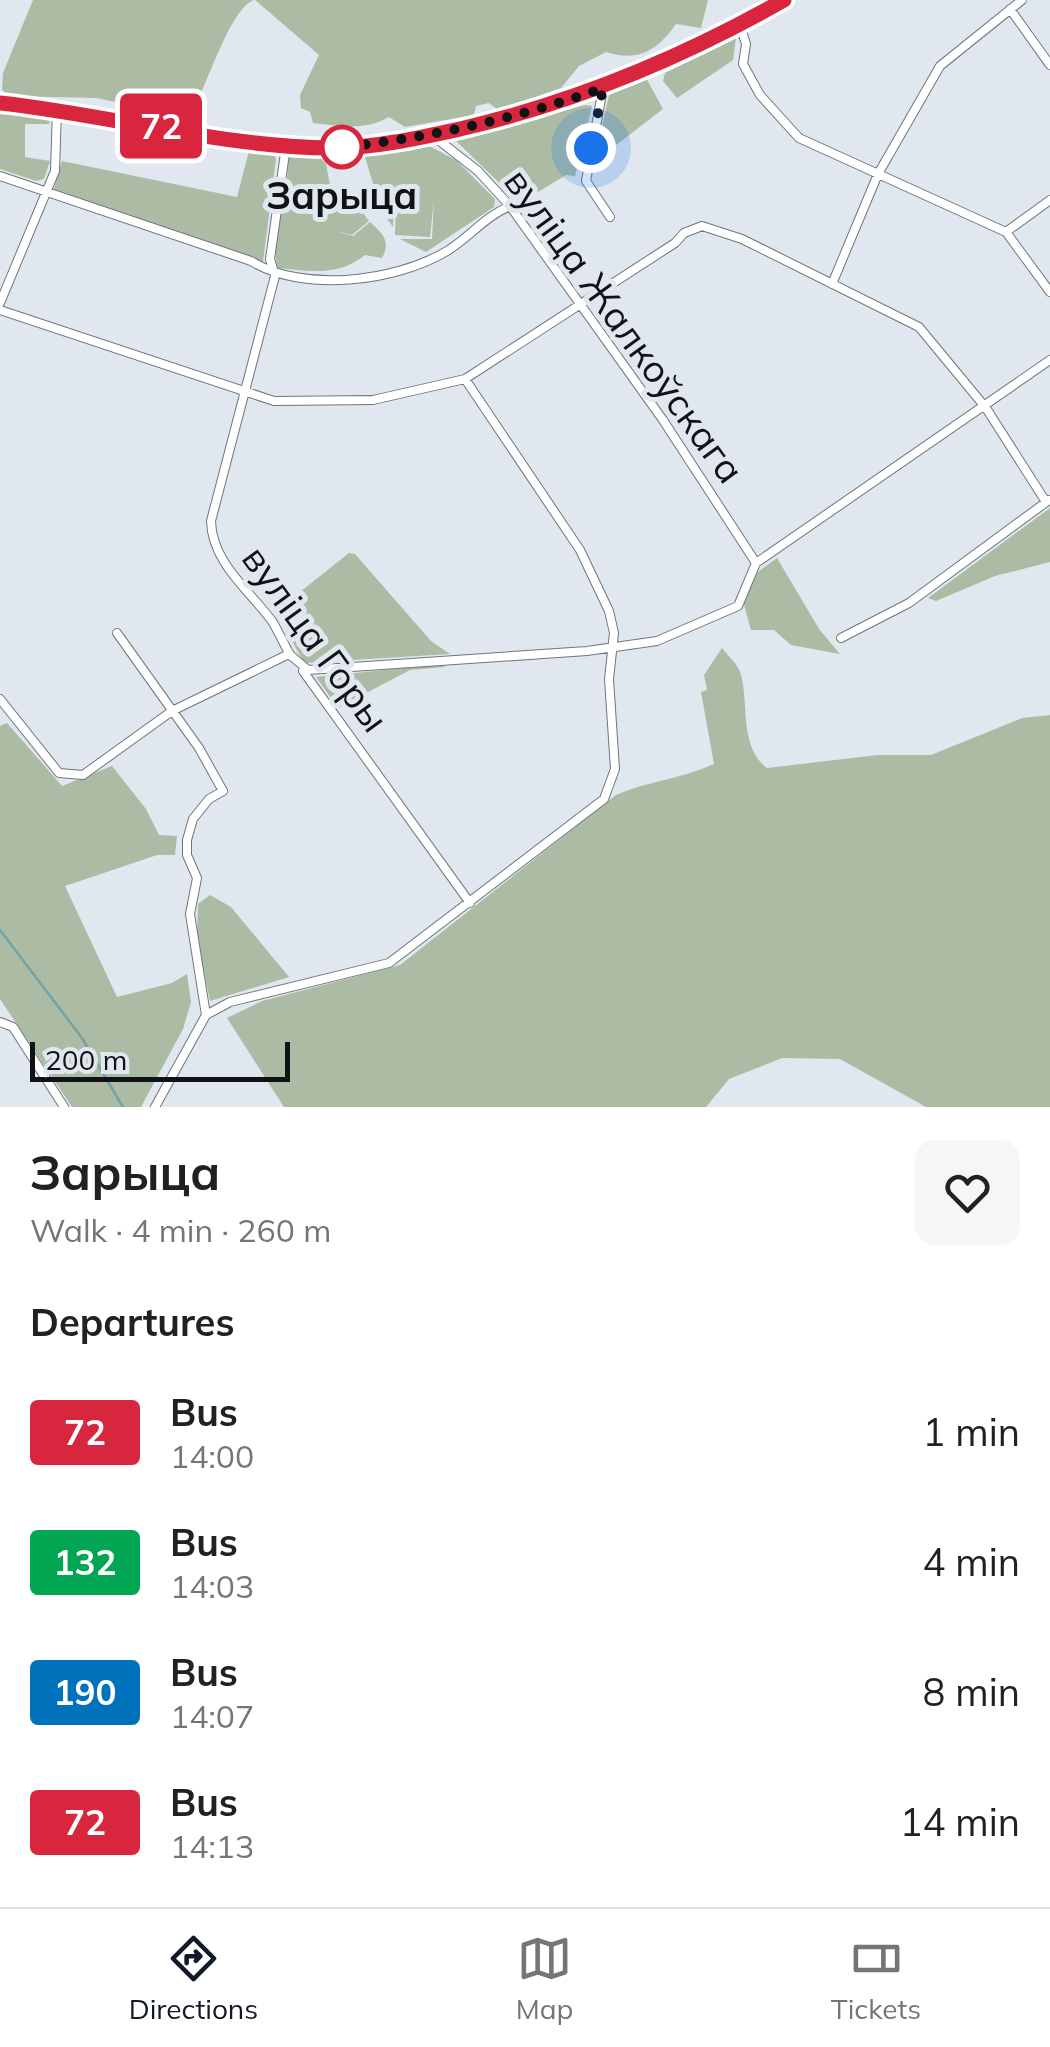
<!DOCTYPE html>
<html lang="en">
<head>
<meta charset="utf-8">
<style>
	body { margin:0; font-family:Mulish,sans-serif; background:#f6f6f6; color:#202124; height:100vh; display:flex; flex-direction:column; font-size:38px; white-space:nowrap }
	* { box-sizing:border-box; margin:0 }
	p { font-size:32px; color:#757577 }
	.icon { flex:none; width:55px; height:55px; fill:none; stroke:currentColor; stroke-width:2; stroke-linecap:round; stroke-linejoin:round }
	.map { position:relative; height:1107px; overflow:hidden }
	.sheet { display:flex; flex-direction:column; background:#fff; flex:1 }
	.sheet>* { flex:none }
	.badge { padding:0 20px; border-radius:8px; font-size:35px; line-height:65px }
	.scale { position:absolute; left:30px; bottom:25px; width:260px; box-sizing:border-box; padding-left:10px; border:5px solid #101215; border-top:0; font-size:28px; line-height:35px; white-space:nowrap; color:#101215; -webkit-text-stroke:8px #e0e7ef; paint-order:stroke }
	.you { position:absolute; width:50px; height:50px; margin:-25px; border:8px solid #fff; border-radius:50%; background:#1a73e8; box-shadow:0 0 0 15px #1a73e833 }
	.map>.badge { position:absolute; translate:-50% -50%; box-shadow:0 0 0 5px #fff }
	h2 { padding:0 30px; font-size:38px; line-height:90px }
	.round { display:grid; place-items:center; flex:none; width:105px; height:105px; border-radius:20px; background:#f6f6f6 }
	.summary { display:flex; align-items:center; justify-content:space-between; height:170px; padding:0 30px }
	h1 { font-size:48px; font-weight:700; line-height:75px }
	ul { padding:0; list-style:none }
	li { display:flex; align-items:center; gap:30px; height:130px; padding:0 30px }
	li div { flex:1 }
	li b { display:block; font-size:38px }
	li em { font-style:normal }
	li .badge { min-width:110px; font-weight:700; text-align:center }
	.tabs { display:flex; justify-content:space-around; align-items:center; height:140px; border-top:2px solid #e0e0e0; background:#fff; font-size:28px; color:#757577 }
	.tabs a { display:grid; justify-items:center; gap:5px }
	.tabs .on { color:#111827 }
	.map>svg:first-child { display:block }
	.green { fill:#abbba4 }
	.lines { fill:none; stroke-linecap:round; stroke-linejoin:round }
	.stream { stroke:#75a3a3; stroke-width:2.5 }
	.street-casing { stroke:#70757c; stroke-width:10 }
	.secondary-casing { stroke:#70757c; stroke-width:12 }
	.street { stroke:#fff; stroke-width:8 }
	.secondary { stroke:#fad3d8; stroke-width:10 }
	.line-casing { stroke:#fff; stroke-width:22 }
	.line { stroke:#d7263d; stroke-width:15 }
	.walk { stroke:#101215; stroke-width:10; stroke-dasharray:0 18 }
	.stop-dot { fill:#fff; stroke:#d7263d; stroke-width:5 }
	.labels { text-anchor:middle; stroke-width:10; stroke-linejoin:round; paint-order:stroke }
	.stop-label { font-size:38px; font-weight:bold; fill:#101215; stroke:#e0e7ef }
	.street-label { font-size:38px; fill:#101215; stroke:#e0e7ef }
</style>
</head>
<body>
<div class="map">
<svg width="1050" height="1107" viewBox="0 0 1050 1107">
	<rect width="100%" height="100%" fill="#e0e7ef"/>
	<path class="green" d="M33,0H254C230,9 209,81 195,105L176,114L96,98L7,96L2,89L3,73Z
		M255,0H708L701,28L676,24C657,51 638,62 606,52L579,66L561,88L498,110L489,103L476,106L474,115L405,127L389,117C364,131 341,126 313,123L310,112L301,108L300,95L319,55Z
		M736,38L733,60L677,98L663,81L665,73Z
		M645,76L663,109L594,162L610,91Z
		M585,105L592,106L575,176L566,175L520,203L455,140Z
		M0,109L50,118L49,124H25V157L50,161L44,179L36,181L0,169Z
		M425,144L456,160L495,199L494,207L426,252L400,239H432L434,199L430,237L395,235L396,199H424L394,197L393,227L381,210L365,157L371,152Z
		M250,147L273,153L276,159L263,262L54,189L62,161L237,197Z
		M318,155L326,164L334,206L360,209L369,221L352,235L333,230L353,236L370,222C383,234 391,241 382,258L365,255C338,277 310,271 277,268L275,249L286,185L291,180H287L289,156Z
		M1050,508V562L995,576L936,601L928,598Z
		M349,553L355,554L431,641L450,654L304,663L276,611Z
		M777,558L819,629L840,654L791,645L774,630H751L743,601L758,572Z
		M722,648C728,656 739,665 741,675C749,704 739,747 767,768L878,755H931L1022,718L1050,715V1107H926L840,1059L782,1058L729,1079L706,1107H284L227,1018L262,1001L400,965L616,795C648,781 681,779 714,764L701,692L707,690L704,675Z
		M443,664L445,667L410,670L338,708L316,677Z
		M7,723L62,786L112,766L146,809L159,835L177,836L175,855H157L65,886L117,997L172,983L187,974L191,1002L183,1029L141,1107H72L0,999V726Z
		M210,895L231,907L289,977L210,1001L197,939L198,904Z"/>
	<g class="lines">
		<path class="stream" d="M0,930L82,1038L123,1107"/>
		<defs>
			<path id="street" d="M1010,9L1050,65
				M740,25L746,44L743,64L760,95L799,138L1006,232L1050,292
				M603,88L586,181L610,217
				M432,135L478,171L510,206L663,420L756,563
				M286,146L270,259L275,276L211,521C212,562 248,589 272,621C279,632 284,645 291,656
				M0,176L251,261C303,293 395,282 447,251C470,237 484,217 510,206
				M1006,232L1050,200
				M832,284L878,174L940,66L1022,0
				M0,303L55,171L57,109
				M0,310L274,401L373,400L465,379L675,243L684,233L702,226L742,239L919,327L986,408L1046,502
				M117,633L199,748L223,791L209,799L193,819L187,840V855L197,878L190,914L206,1015
				M841,638L909,603L1049,500
				M303,671L470,903
				M0,699L59,773L83,775L172,711L289,654L308,670L587,651L657,641L738,606L756,563L1050,360
				M0,1022L13,1027L64,1107
				M155,1107L206,1015L230,1002L389,963L604,799L615,769L609,679L614,633L609,611L580,550L465,379"/>
			<path id="secondary" d="M0,103C96,114 191,137 286,146C450,162 645,79 784,0"/>
		</defs>
		<use href="#street" class="street-casing"/>
		<use href="#secondary" class="secondary-casing"/>
		<use href="#street" class="street"/>
		<use href="#secondary" class="secondary"/>
	</g>
	<g class="lines">
		<defs>
			<path id="line" d="M0,103C110,115 221,147 332,148C374,148 419,138 460,129C576,102 680,59 784,0"/>
		</defs>
		<use href="#line" class="line-casing"/>
		<use href="#line" class="line"/>
		<path class="walk" d="M342,147L336,148C428,138 516,119 603,88L591,148"/>
	</g>
	<circle class="stop-dot" cx="342" cy="147" r="20"/>
	<g class="labels">
		<g class="stop-label">
			<text x="342" y="209">Зарыца</text>
		</g>
		<g class="street-label">
			<text transform="translate(624 326) rotate(54)" y="13">вуліца Жалкоўскага</text>
			<text transform="translate(315 639) rotate(54)" y="13">вуліца Горы</text>
		</g>
	</g>
</svg>
<div class="scale">200 m</div>
<div class="you" style="left:591px;top:148px"></div>
<b class="badge" style="left:161px;top:126px;background:#d7263d;color:#fff">72</b>
</div>
<section class="sheet">
<div class="summary"><div><h1>Зарыца</h1><p>Walk · 4 min · 260 m</p></div><a class="round"><svg class="icon" aria-label="heart" viewBox="0 0 24 24"><path d="M12 20l-8-8c-3-5 5-10 8-4 3-6 11-1 8 4z"/></svg></a></div>
<h2>Departures</h2>
<ul>
<li><span class="badge" style="background:#d7263d;color:#fff">72</span><div><b>Bus</b><p>14:00</p></div><em>1 min</em></li>
<li><span class="badge" style="background:#00a651;color:#fff">132</span><div><b>Bus</b><p>14:03</p></div><em>4 min</em></li>
<li><span class="badge" style="background:#0072bc;color:#fff">190</span><div><b>Bus</b><p>14:07</p></div><em>8 min</em></li>
<li><span class="badge" style="background:#d7263d;color:#fff">72</span><div><b>Bus</b><p>14:13</p></div><em>14 min</em></li>
</ul>
</section>
<nav class="tabs">
<a class="on"><svg class="icon" aria-label="directions" viewBox="0 0 24 24"><path d="M12 3l9 9-9 9-9-9zM9 14v-3h6M13 9l2 2-2 2"/></svg>Directions</a>
<a><svg class="icon" aria-label="map" viewBox="0 0 24 24"><path d="M3 6l6-2 6 2 6-2v14l-6 2-6-2-6 2zM9 4v14M15 6v14"/></svg>Map</a>
<a><svg class="icon" aria-label="tickets" viewBox="0 0 24 24"><path d="M3 7h18v10H3zM15 7v10"/></svg>Tickets</a>
</nav>
</body>
</html>
